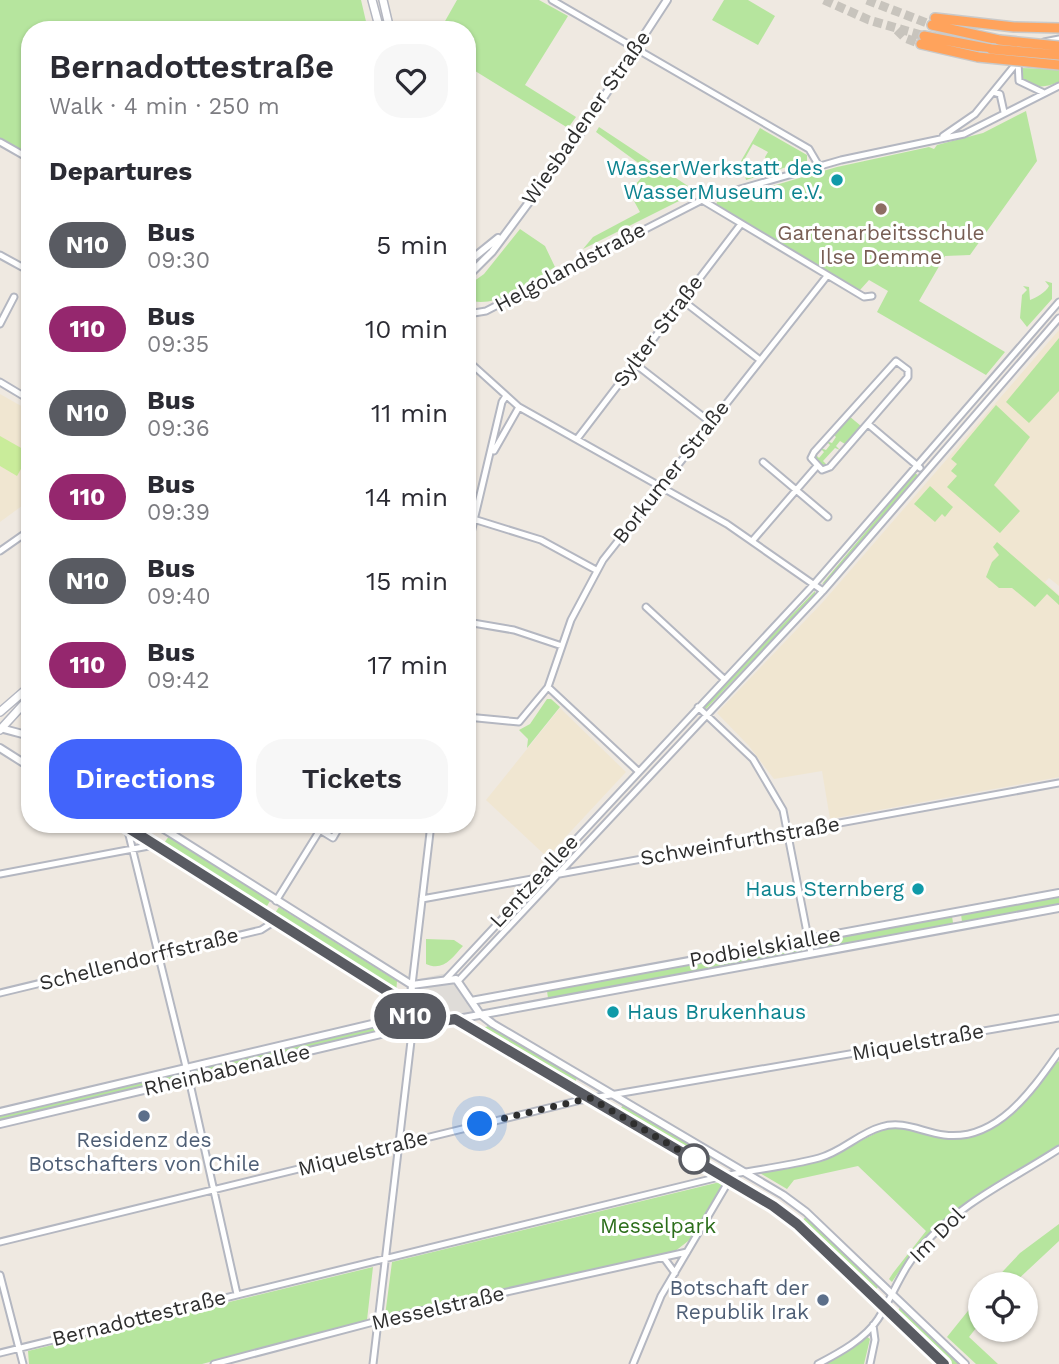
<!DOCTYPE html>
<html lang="en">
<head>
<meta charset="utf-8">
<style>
	body { margin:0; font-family:"Work Sans",sans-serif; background:#f7f7f7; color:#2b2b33; height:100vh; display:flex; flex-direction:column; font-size:26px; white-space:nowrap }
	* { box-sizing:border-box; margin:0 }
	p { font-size:23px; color:#7c7c81 }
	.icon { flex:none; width:38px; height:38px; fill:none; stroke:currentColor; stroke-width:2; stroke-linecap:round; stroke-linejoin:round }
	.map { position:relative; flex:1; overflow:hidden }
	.details { position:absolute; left:21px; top:21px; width:455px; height:812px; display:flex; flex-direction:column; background:#fff; border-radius:28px; box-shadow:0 2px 5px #0004 }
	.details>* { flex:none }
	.badge { padding:0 14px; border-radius:23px; font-size:24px; line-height:46px }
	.controls { position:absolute; left:968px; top:1272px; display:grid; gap:14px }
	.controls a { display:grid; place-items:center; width:70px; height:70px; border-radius:50%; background:#fff; box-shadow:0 2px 5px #0004; font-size:35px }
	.you { position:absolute; width:35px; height:35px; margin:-18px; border:5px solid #fff; border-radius:50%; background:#1a73e8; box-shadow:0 0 0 10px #1a73e833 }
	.map>.badge { position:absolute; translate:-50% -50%; box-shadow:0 0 0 4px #fff }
	h2 { padding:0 28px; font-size:26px; line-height:63px }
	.round { display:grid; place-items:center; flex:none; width:74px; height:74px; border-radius:28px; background:#f7f7f7 }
	.head { display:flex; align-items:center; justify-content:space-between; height:119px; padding:0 28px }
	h1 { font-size:33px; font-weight:600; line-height:52px }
	.action { display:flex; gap:14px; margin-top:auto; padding:14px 28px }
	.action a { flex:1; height:80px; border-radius:28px; background:#4264fb; color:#fff; font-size:28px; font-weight:600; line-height:80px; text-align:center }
	.action a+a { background:#f7f7f7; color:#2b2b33 }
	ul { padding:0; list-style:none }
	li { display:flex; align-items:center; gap:21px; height:84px; padding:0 28px }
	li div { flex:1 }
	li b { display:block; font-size:26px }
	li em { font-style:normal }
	li .badge { min-width:77px; font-weight:700; text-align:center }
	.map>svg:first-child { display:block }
	.education { fill:#f0e6d1 }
	.green { fill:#b6e59e }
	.pitch { fill:#c9ec9a }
	.plaza { fill:#dfdcd8 }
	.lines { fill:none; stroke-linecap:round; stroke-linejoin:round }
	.motorway-tunnel { stroke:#c8c4bd; stroke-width:9; stroke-dasharray:9 4.5; stroke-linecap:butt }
	.minor-casing { stroke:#b4b7c1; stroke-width:9 }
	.tertiary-casing { stroke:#b4b7c1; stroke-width:10 }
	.secondary-casing { stroke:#b4b7c1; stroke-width:10 }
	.motorway-casing { stroke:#c9c9c9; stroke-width:12 }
	.minor { stroke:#fff; stroke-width:5 }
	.tertiary { stroke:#fff; stroke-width:6 }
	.secondary { stroke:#fff; stroke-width:7 }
	.motorway { stroke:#ffa35c; stroke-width:9 }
	.motorway-bridge-casing { stroke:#c9c9c9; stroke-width:12; stroke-linecap:butt }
	.motorway-bridge { stroke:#ffa35c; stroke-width:9 }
	.line-casing { stroke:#fff; stroke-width:16 }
	.line { stroke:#595b62; stroke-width:10 }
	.walk { stroke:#2e2e2e; stroke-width:7; stroke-dasharray:0 12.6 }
	.culture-dot { fill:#0f9aa8; stroke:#fff; stroke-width:2.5 }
	.education-dot { fill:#8d6e63; stroke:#fff; stroke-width:2.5 }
	.service-dot { fill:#5c6f8a; stroke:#fff; stroke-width:2.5 }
	.stop-dot { fill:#fff; stroke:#595b62; stroke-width:3.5 }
	.labels { text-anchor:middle; stroke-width:6; stroke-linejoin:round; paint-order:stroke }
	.street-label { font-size:21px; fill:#2e2e2e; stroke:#fff }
	.culture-label { font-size:21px; fill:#0d838f; stroke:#fff; text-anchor:end }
	.education-label { font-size:21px; fill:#785e54; stroke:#fff }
	.service-label { font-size:21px; fill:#4e5e75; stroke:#fff }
	.park-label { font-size:21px; fill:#2c6e1b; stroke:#fff }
</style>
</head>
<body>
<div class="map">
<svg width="1059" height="1364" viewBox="0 0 1059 1364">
	<rect width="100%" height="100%" fill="#efe9e1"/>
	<path class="education" d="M1059,330V586L1049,578L1045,582L1059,595V777L830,819L822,771L774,779L749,746L717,713L822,603Z
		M0,394L30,411V500L0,522Z
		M560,708L626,772L547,857L486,800Z"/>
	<path class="green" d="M0,0H361L368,30H30V156L0,138Z
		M457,0H539L568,16L525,85L576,117L568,128L467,66V30H440Z
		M724,0H748L775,16L758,45L712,20Z
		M1019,68L1059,69V82C1041,89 1023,91 1019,68Z
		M1026,111L1037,161L970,255L945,256L919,301L1005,352L986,375L877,312L888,291L869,280L860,290L715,207L717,202L837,167L929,147L934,149L937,145L983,133Z
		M599,127L697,192L583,249L593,237L640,212L629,192L648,170L596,132Z
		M760,128L807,155V161L770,172L765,157L768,152L753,144L744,160L759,168L765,160L769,173L746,180L741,161Z
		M520,229L545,246L555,267C531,280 494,312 467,299L470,284L484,274Z
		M1045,281L1052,283V299L1027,327L1020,318L1022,295L1027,290L1023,286L1029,287L1030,300C1036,298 1046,292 1049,286Z
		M1059,338V391L1029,423L1006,402Z
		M996,405L1030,437L994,485L1020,511L1000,533L947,487L957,476L951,471L957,464L951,459Z
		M849,416L861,426L845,444L840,441L836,446L840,450L835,448L823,461L827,465H820L815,460V454L819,458L824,452L820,448L826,450L830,445L826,441L832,443L836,437L833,434Z
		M915,473L919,476L826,583L822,584Z
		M930,486L953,507L945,517L942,514L935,522L914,504Z
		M997,542L1059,596V605L1047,594L1035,607L1012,588H999L986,577L992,562L999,555L993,547Z
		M815,591V595L706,709L703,706Z
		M547,699H551L560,707L527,748L528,739L519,730L530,724Z
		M169,836L270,901L264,911L162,846Z
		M1059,896V904L962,922L961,914Z
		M279,907L397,981L396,994L273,916Z
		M952,916L953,923L816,949L815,941Z
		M426,939L454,940L463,946C452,958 443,972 426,964Z
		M805,943L806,950L548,998L547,991Z
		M398,1021V1027L198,1074L197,1069Z
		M488,1026L577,1078L574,1085L480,1030Z
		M1059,1061V1145C990,1188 938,1210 892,1282L889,1279L893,1273L926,1231L858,1166L794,1180L787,1189L758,1172L821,1161L886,1128H908L962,1137L1004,1119L1019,1107L1055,1063Z
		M178,1073L180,1079L0,1122V1114Z
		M623,1105L712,1156L708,1163L619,1111Z
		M720,1182L723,1186L692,1238L674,1252L385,1316L392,1262Z
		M806,1216L879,1286L873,1292L801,1223Z
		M1059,1224V1241L1013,1284H991L1020,1253Z
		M373,1267L367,1320L364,1321L202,1364H29L28,1351Z
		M980,1296V1323L969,1337L998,1364H976L947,1337Z
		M900,1306L961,1364H948L897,1315Z
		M865,1335L870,1339L864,1364H825L849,1350Z"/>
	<path class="pitch" d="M0,436L30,453L17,476L0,466Z"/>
	<path class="plaza" d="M452,972L462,979L477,1006L473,1013L463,1021L414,1029L403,1009L406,989L419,979Z"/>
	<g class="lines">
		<path class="motorway-tunnel" d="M824,0L869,20L924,36
			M867,0L932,25
			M897,30L905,38L921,44"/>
		<defs>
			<path id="minor" d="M552,0L809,149L819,166
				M1044,42L1059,39
				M1018,62L1019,81L1042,92
				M993,92L1000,94L1004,112
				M943,136L975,114L1019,60
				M0,142L30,159
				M702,200L864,297L872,296
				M0,255L22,267L30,263
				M682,300L760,360
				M474,313L486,311L702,200L841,160L964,134L1059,86
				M0,324L14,297
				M467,360L519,407L727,524L823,591
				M896,361L908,370V377L830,467L822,470L811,458L814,452Z
				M634,363L710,422
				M0,382L30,400
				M868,424L920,468
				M577,439L741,224
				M494,451L519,407
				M763,462L828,517
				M467,517L541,540L596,570
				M753,540L817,466
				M467,550L502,402L506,396
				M0,551L30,530
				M646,607L724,679
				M467,622L514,630L562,646
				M548,687L571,620L603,560L827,276
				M698,707L753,759L783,810L811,953
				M467,717L519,722L548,687L638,771
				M310,824L333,838L341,824
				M127,827L189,1079L237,1294
				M0,874L154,845
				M422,899L1059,783
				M276,901L320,830
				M446,979L815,583L1059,302
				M458,981L823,591L1059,318
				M412,985L431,824
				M0,993L261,930L275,921
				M0,1242L581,1100L1059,1018
				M664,1258L675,1273
				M0,1275L23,1364
				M0,1353L715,1178C749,1170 785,1167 819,1158C842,1152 859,1133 881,1127C903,1120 922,1132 944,1135C997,1142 1033,1089 1059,1052
				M214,1364L385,1319L687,1252
				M373,1364L413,1024
				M633,1364L661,1296L730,1179
				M818,1364C839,1353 865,1339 878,1319C894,1294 902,1268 923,1245C962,1202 1011,1180 1059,1149
				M870,1364L875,1340L873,1325"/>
			<path id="tertiary" d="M467,263L498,238
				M467,277L492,252L579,135L667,0
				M0,728L30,736
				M0,748L30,767
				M122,824L409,1005
				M156,824L412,985
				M412,985L456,979L480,1014L493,1024L783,1195L806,1212L965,1364
				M412,985L410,1015L420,1026
				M471,1001L1059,893
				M455,1019L780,1210L944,1364
				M0,1112L410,1015
				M0,1124L398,1030L1059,908"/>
			<path id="secondary" d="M372,0L380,30
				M383,0L390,30
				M0,712L30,686
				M0,730L30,697"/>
			<path id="motorway" d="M935,18L1014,27L1059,28
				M932,25L999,40
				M924,36L991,49
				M921,44L978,57"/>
		</defs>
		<use href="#minor" class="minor-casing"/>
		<use href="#tertiary" class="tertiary-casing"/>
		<use href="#secondary" class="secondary-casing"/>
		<use href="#motorway" class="motorway-casing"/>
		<use href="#minor" class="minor"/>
		<use href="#tertiary" class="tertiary"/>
		<use href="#secondary" class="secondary"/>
		<use href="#motorway" class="motorway"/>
		<defs>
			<path id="motorway-bridge" d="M999,40L1059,46
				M991,49L1059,55
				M978,57L1059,65"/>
		</defs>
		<use href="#motorway-bridge" class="motorway-bridge-casing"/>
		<use href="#motorway-bridge" class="motorway-bridge"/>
	</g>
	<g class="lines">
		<defs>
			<path id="line" d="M122,824L409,1005L410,1015L418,1025L455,1019L773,1206L797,1224L944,1364"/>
		</defs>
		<use href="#line" class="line-casing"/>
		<use href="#line" class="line"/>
		<path class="walk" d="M480,1124L590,1098L694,1159"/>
	</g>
	<g class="culture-dot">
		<circle cx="837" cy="180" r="7"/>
		<circle cx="918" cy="889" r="7"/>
		<circle cx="613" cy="1012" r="7"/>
	</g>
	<circle class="education-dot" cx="881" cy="209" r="7"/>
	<g class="service-dot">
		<circle cx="144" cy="1116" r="7"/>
		<circle cx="823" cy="1300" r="7"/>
	</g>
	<circle class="stop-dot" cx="694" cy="1159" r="14"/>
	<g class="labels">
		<g class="street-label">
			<text transform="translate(586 118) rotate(-55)" y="7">Wiesbadener Straße</text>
			<text transform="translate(570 267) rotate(-28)" y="7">Helgolandstraße</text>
			<text transform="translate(658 331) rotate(-53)" y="7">Sylter Straße</text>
			<text transform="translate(671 472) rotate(-52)" y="7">Borkumer Straße</text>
			<text transform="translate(740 841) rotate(-10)" y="7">Schweinfurthstraße</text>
			<text transform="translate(534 881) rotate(-47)" y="7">Lentzeallee</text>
			<text transform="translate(765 947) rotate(-10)" y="7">Podbielskiallee</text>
			<text transform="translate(139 959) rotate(-14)" y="7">Schellendorffstraße</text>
			<text transform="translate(918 1042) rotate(-10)" y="7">Miquelstraße</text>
			<text transform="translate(227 1070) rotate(-13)" y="7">Rheinbabenallee</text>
			<text transform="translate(363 1153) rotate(-14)" y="7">Miquelstraße</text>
			<text transform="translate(937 1235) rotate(-45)" y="7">Im Dol</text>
			<text transform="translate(438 1308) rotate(-13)" y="7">Messelstraße</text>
			<text transform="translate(139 1318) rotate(-14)" y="7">Bernadottestraße</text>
		</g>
		<g class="culture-label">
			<text x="823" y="175">WasserWerkstatt des<tspan x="823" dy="24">WasserMuseum e.V.</tspan></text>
			<text x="904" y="896">Haus Sternberg</text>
			<text x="627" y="1019" text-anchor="start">Haus Brukenhaus</text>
		</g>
		<g class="education-label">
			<text x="881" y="240">Gartenarbeitsschule<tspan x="881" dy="24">Ilse Demme</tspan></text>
		</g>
		<g class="service-label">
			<text x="144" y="1147">Residenz des<tspan x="144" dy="24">Botschafters von Chile</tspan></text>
			<text x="809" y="1295" text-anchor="end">Botschaft der<tspan x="809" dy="24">Republik Irak</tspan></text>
		</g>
		<g class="park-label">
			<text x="658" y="1233">Messelpark</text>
		</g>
	</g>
</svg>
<div class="controls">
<a><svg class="icon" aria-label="locate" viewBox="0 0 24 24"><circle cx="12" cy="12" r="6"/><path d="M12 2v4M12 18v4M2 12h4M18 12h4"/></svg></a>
</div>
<div class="you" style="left:480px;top:1124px"></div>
<b class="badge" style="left:410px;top:1016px;background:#595b62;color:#fff">N10</b>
<section class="details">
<div class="head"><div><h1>Bernadottestraße</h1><p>Walk · 4 min · 250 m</p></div><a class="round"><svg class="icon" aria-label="heart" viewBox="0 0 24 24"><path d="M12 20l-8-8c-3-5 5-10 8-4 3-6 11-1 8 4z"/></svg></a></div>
<h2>Departures</h2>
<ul>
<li><span class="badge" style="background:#595b62;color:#fff">N10</span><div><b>Bus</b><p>09:30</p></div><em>5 min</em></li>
<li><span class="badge" style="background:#95276e;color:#fff">110</span><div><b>Bus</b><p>09:35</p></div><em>10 min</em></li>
<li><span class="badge" style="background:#595b62;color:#fff">N10</span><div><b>Bus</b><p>09:36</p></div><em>11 min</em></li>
<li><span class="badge" style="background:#95276e;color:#fff">110</span><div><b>Bus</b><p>09:39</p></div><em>14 min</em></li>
<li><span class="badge" style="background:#595b62;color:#fff">N10</span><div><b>Bus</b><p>09:40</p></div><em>15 min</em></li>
<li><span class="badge" style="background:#95276e;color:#fff">110</span><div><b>Bus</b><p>09:42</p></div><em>17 min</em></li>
</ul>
<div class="action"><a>Directions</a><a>Tickets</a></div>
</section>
</div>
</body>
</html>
